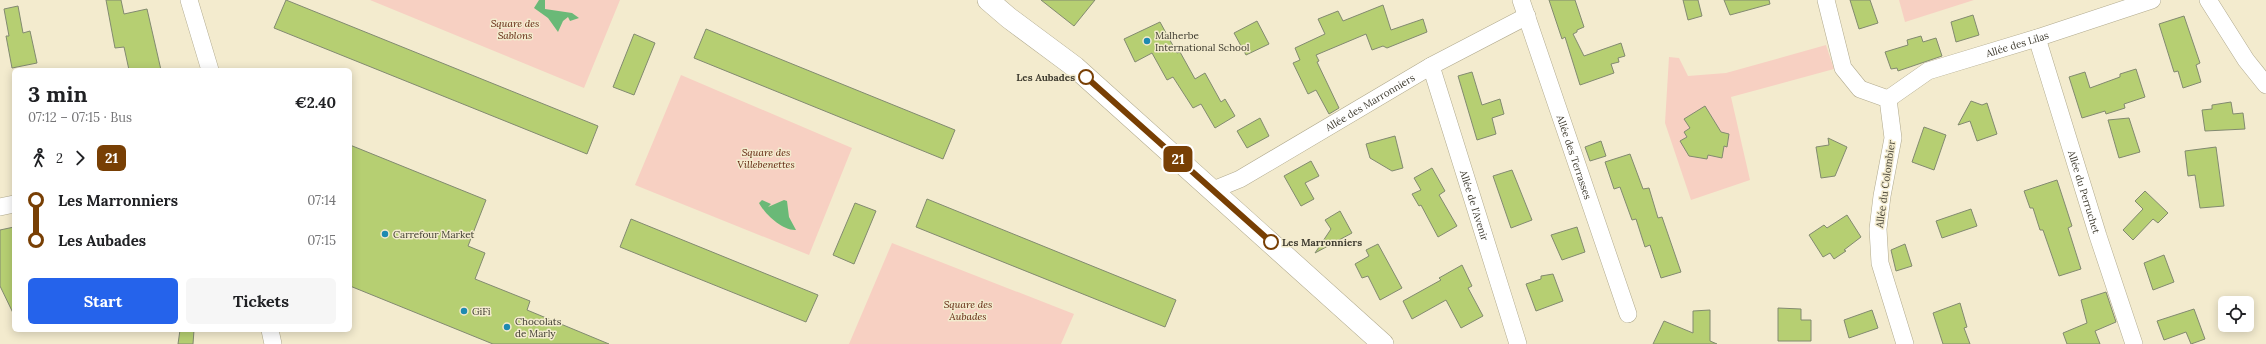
<!DOCTYPE html>
<html lang="en">
<head>
<meta charset="utf-8">
<style>
	body { margin:0; font-family:Lora,serif; background:#f6f6f6; color:#202124; height:100vh; display:flex; flex-direction:column; font-size:15px; white-space:nowrap }
	* { box-sizing:border-box; margin:0 }
	p { font-size:13px; color:#757577 }
	.icon { flex:none; width:22px; height:22px; fill:none; stroke:currentColor; stroke-width:2; stroke-linecap:round; stroke-linejoin:round }
	.map { position:relative; flex:1; overflow:hidden }
	.drawer { position:absolute; left:12px; top:68px; width:340px; height:264px; display:flex; flex-direction:column; background:#fff; border-radius:6px; box-shadow:0 2px 10px #0003 }
	.drawer>* { flex:none }
	.badge { padding:0 8px; border-radius:6px; font-size:14px; line-height:26px }
	.fabs { position:absolute; left:2218px; top:296px; display:grid; gap:8px }
	.fabs a { display:grid; place-items:center; width:36px; height:36px; border-radius:6px; background:#fff; box-shadow:0 2px 10px #0003; font-size:20px }
	.map>.badge { position:absolute; translate:-50% -50%; box-shadow:0 0 0 2px #fff }
	.legs { display:flex; align-items:center; gap:6px; height:44px; padding:0 16px; font-size:13px }
	.legs p { margin-inline-start:auto }
	.summary { display:flex; align-items:center; justify-content:space-between; height:68px; padding:0 16px }
	h1 { font-size:22px; font-weight:800; line-height:30px }
	.cta { display:flex; gap:8px; margin-top:auto; padding:8px 16px }
	.cta a { flex:1; height:46px; border-radius:6px; background:#2563eb; color:#fff; font-size:16px; font-weight:800; line-height:46px; text-align:center }
	.cta a+a { background:#f6f6f6; color:#202124 }
	ul { padding:0 16px; list-style:none }
	li { display:flex; align-items:center; gap:14px; height:40px; font-size:15px }
	li i { display:grid; place-items:center; width:6px; height:100%; margin:0 5px; background:currentColor }
	li i::after { content:''; width:10px; height:10px; margin:-5px; border:3px solid; border-radius:50%; background:#fff }
	li p { margin-inline-start:auto }
	li:first-child i { background:linear-gradient(#0000 50%,currentColor 0) }
	li:last-child i { background:linear-gradient(currentColor 50%,#0000 0) }
	.map>svg:first-child { display:block }
	.green { fill:#f7d0c2 }
	.water { fill:#6ab977 }
	.building { fill:#b6cf72; stroke:#828a70 }
	.lines { fill:none; stroke-linecap:round; stroke-linejoin:round }
	.minor-casing { stroke:#b1aa8e; stroke-width:18 }
	.major-casing { stroke:#b1aa8e; stroke-width:22 }
	.minor { stroke:#fff; stroke-width:17 }
	.major { stroke:#fff; stroke-width:21 }
	.line-1-casing { stroke:#fff; stroke-width:9 }
	.line-1 { stroke:#783f04; stroke-width:6 }
	.poi-dot { fill:#1e8ab1; stroke:#f3ebce; stroke-width:1.5 }
	.stop-1-dot { fill:#fff; stroke:#783f04; stroke-width:2 }
	.labels { text-anchor:middle; stroke-width:3; stroke-linejoin:round; paint-order:stroke }
	.park-label { font-size:10px; font-style:italic; fill:#61270f; stroke:#f3ebce }
	.poi-label { font-size:10px; fill:#403d31; stroke:#f3ebce; text-anchor:start }
	.street-label { font-size:10px; fill:#403d31; stroke:#f3ebce }
	.stop-label { font-size:10px; font-weight:bold; fill:#403d31; stroke:#f3ebce; text-anchor:end }
</style>
</head>
<body>
<div class="map">
<svg width="2266" height="344" viewBox="0 0 2266 344">
	<rect width="100%" height="100%" fill="#f3ebce"/>
	<path class="green" d="M370,0H620L584,88Z
		M1899,0H1974L1905,22Z
		M1826,45L1834,69L1731,97L1750,180L1691,200L1665,123L1669,57L1679,58L1688,76L1726,73Z
		M681,75L852,148L809,255L635,185Z
		M892,243L1074,314L1061,344H849Z"/>
	<path class="water" d="M539,0H545V9L572,13L579,18L570,21L568,17L563,21L558,32L548,18L534,8Z
		M762,200L771,204L768,207L784,200L787,201L789,217L796,230C782,231 764,213 759,203Z"/>
	<path class="building" d="M106,0H121L124,14L147,9L161,70H129L124,47L115,48Z
		M286,0L598,126L587,154L274,28Z
		M1041,0H1095L1074,26Z
		M1549,0H1575L1584,27L1577,30V32L1573,34L1584,56L1621,43L1625,56L1618,58L1619,62L1611,64L1614,73L1580,85L1565,37L1562,39Z
		M1683,0H1698L1702,16L1688,20Z
		M1724,0H1769L1770,4L1730,15Z
		M1850,0H1870L1878,23L1859,29Z
		M1383,5L1391,30L1423,19L1427,32L1387,48L1383,46L1372,50L1366,34L1316,55L1319,61L1317,62L1339,108L1329,114L1316,90L1308,94L1293,63L1300,60L1295,48L1325,34L1318,19L1338,11L1343,21Z
		M18,6L23,33L30,31L37,63L12,68L6,36H9L4,9Z
		M1973,15L1979,35L1956,42L1951,22Z
		M2184,16L2200,63L2196,65L2201,82L2183,88L2178,71L2174,72L2159,24Z
		M1257,21L1269,44L1246,55L1234,33Z
		M1160,22L1177,53L1180,52L1195,79L1205,73L1221,102L1225,99L1235,116L1215,128L1201,104L1193,108L1173,77L1167,80L1152,53L1135,62L1124,39Z
		M706,29L955,130L943,159L694,58Z
		M634,34L655,43L634,95L613,87Z
		M1921,36L1923,42L1936,38L1942,56L1898,71L1897,68L1891,69L1885,52L1908,45L1907,40Z
		M2136,69L2145,97L2124,104L2125,108L2106,114L2105,111L2082,118L2069,77L2085,72L2090,88L2120,77V74Z
		M1472,72L1482,105L1500,99L1504,114L1492,118L1496,134L1477,140L1458,76Z
		M1971,101L1982,105L1987,103L1997,134L1977,141L1970,121L1958,125Z
		M2231,102L2233,114L2243,113L2245,129L2205,131L2202,110L2212,109V105Z
		M1705,106L1721,132L1729,134L1727,147L1724,146L1722,158L1708,155L1707,159L1689,156L1680,141L1687,137L1684,132L1690,128L1684,119Z
		M1260,118L1269,136L1247,148L1237,131Z
		M2129,118L2140,152L2119,158L2108,120Z
		M1924,127L1946,135L1934,170L1912,162Z
		M1395,136L1403,168L1392,171L1370,158L1366,144Z
		M1828,138L1847,147L1835,176L1821,178L1816,147L1829,145Z
		M1601,141L1606,156L1590,161L1585,147Z
		M350,145L486,200L468,246L485,253L475,279L530,301L527,310L609,344H493L350,286Z
		M2216,147L2224,206L2200,208L2195,175L2188,176L2185,151Z
		M1630,154L1643,189L1649,188L1658,218L1662,217L1681,272L1661,278L1650,245L1645,247L1636,219L1632,220L1620,187L1614,189L1605,162Z
		M1311,161L1319,176L1305,183L1314,199L1301,206L1284,176Z
		M1432,168L1445,191L1439,195L1457,226L1438,237L1421,205L1419,206L1412,194L1421,190L1414,178Z
		M1512,170L1532,220L1511,228L1493,176Z
		M2057,180L2072,226L2068,228L2081,269L2059,276L2043,230H2040L2033,208H2030L2024,191Z
		M2145,191L2168,213L2158,223L2153,219L2133,240L2123,230L2143,209L2135,201Z
		M927,199L1176,300L1165,327L916,227Z
		M855,203L876,211L854,264L833,255Z
		M1971,209L1977,226L1942,238L1936,221Z
		M1340,211L1352,233L1315,253L1331,229L1325,220Z
		M1847,215L1861,237L1844,250L1846,251L1834,259L1830,253L1823,257L1809,235L1824,225L1827,228Z
		M631,219L818,295L806,322L620,247Z
		M14,227V315L0,286V230Z
		M1577,227L1585,252L1562,260L1551,235Z
		M1378,244L1402,288L1380,300L1368,276L1362,278L1355,264L1369,256L1366,250Z
		M1905,244L1912,266L1896,271L1891,250Z
		M2164,255L2174,282L2153,290L2144,263Z
		M1462,265L1472,286L1468,288L1483,316L1461,328L1446,300L1412,319L1403,301L1441,280L1439,278Z
		M1553,274L1563,301L1536,311L1526,284L1541,279V276Z
		M2106,292L2116,322L2095,331L2100,344H2067L2063,333L2087,323L2081,300Z
		M1960,303L1967,327L1964,328L1970,344H1943L1933,313Z
		M1778,308L1801,309V320H1811V341H1778Z
		M2194,309L2205,339L2191,344L2186,332L2164,340L2157,321Z
		M1710,310V341L1717,344H1653L1664,321L1693,333V311Z
		M1872,310L1878,328L1849,338L1844,320Z
		M180,330H194L193,344H178Z"/>
	<g class="lines">
		<defs>
			<g id="minor">
				<path d="M189,0L210,70"/>
				<path id="s1" d="M1521,0L1628,314"/>
				<path d="M1826,0L1843,68L1860,89L1888,99L1893,138L1882,196L1878,229L1880,263L1905,344"/>
				<path d="M2208,0L2246,60L2266,85"/>
				<path id="s2" d="M2037,38L2098,236L2134,344"/>
				<path id="s3" d="M1431,66L1518,344"/>
				<path id="s4" d="M1888,99L1928,71L2037,38L2152,0"/>
				<path id="s5" d="M1213,190L1240,179L1431,66L1527,16"/>
				<path d="M0,207L14,204"/>
				<path d="M270,330L273,344"/>
			</g>
			<path id="major" d="M988,0L1009,18L1075,67L1383,344"/>
		</defs>
		<use href="#minor" class="minor-casing"/>
		<use href="#major" class="major-casing"/>
		<use href="#minor" class="minor"/>
		<use href="#major" class="major"/>
	</g>
	<g class="lines">
		<defs>
			<path id="line-1" d="M1086,77L1271,242"/>
		</defs>
		<use href="#line-1" class="line-1-casing"/>
		<use href="#line-1" class="line-1"/>
	</g>
	<g class="poi-dot">
		<circle cx="1147" cy="41" r="4"/>
		<circle cx="385" cy="234" r="4"/>
		<circle cx="464" cy="311" r="4"/>
		<circle cx="507" cy="327" r="4"/>
	</g>
	<g class="stop-1-dot">
		<circle cx="1086" cy="77" r="7"/>
		<circle cx="1271" cy="242" r="7"/>
	</g>
	<g class="labels">
		<g class="park-label">
			<text x="515" y="27">Square des<tspan x="515" dy="12">Sablons</tspan></text>
			<text x="766" y="156">Square des<tspan x="766" dy="12">Villebenettes</tspan></text>
			<text x="968" y="308">Square des<tspan x="968" dy="12">Aubades</tspan></text>
		</g>
		<g class="poi-label">
			<text x="1155" y="39">Malherbe<tspan x="1155" dy="12">International School</tspan></text>
			<text x="393" y="238">Carrefour Market</text>
			<text x="472" y="315">GiFi</text>
			<text x="515" y="325">Chocolats<tspan x="515" dy="12">de Marly</tspan></text>
		</g>
		<g class="street-label">
			<text dy="4" stroke="none"><textPath href="#s4" startOffset="142">Allée des Lilas</textPath></text>
			<text dy="4" stroke="none"><textPath href="#s5" startOffset="180">Allée des Marronniers</textPath></text>
			<text dy="4" stroke="none"><textPath href="#s1" startOffset="166">Allée des Terrasses</textPath></text>
			<text transform="translate(1885 184) rotate(-82)" y="4">Allée du Colombier</text>
			<text dy="4" stroke="none"><textPath href="#s2" startOffset="161">Allée du Perruchet</textPath></text>
			<text dy="4" stroke="none"><textPath href="#s3" startOffset="146">Allée de l'Avenir</textPath></text>
		</g>
		<g class="stop-label">
			<text x="1075" y="81">Les Aubades</text>
			<text x="1282" y="246" text-anchor="start">Les Marronniers</text>
		</g>
	</g>
</svg>
<div class="fabs">
<a><svg class="icon" aria-label="locate" viewBox="0 0 24 24"><circle cx="12" cy="12" r="6"/><path d="M12 2v4M12 18v4M2 12h4M18 12h4"/></svg></a>
</div>
<b class="badge" style="left:1178px;top:159px;background:#783f04;color:#fff">21</b>
<section class="drawer">
<div class="summary"><div><h1>3 min</h1><p>07:12 – 07:15 · Bus</p></div><b>€2.40</b></div>
<div class="legs"><svg class="icon" aria-label="walk" viewBox="0 0 24 24"><circle cx="13" cy="4" r="2"/><path d="M13 8l-2 6 4 7M11 14l-3 7M7 12l3-4h3l4 4"/></svg>2<svg class="icon" aria-label="forward" viewBox="0 0 24 24"><path d="M9 5l7 7-7 7"/></svg><b class="badge" style="background:#783f04;color:#fff">21</b></div>
<ul>
<li><i style="color:#783f04"></i><b>Les Marronniers</b><p>07:14</p></li>
<li><i style="color:#783f04"></i><b>Les Aubades</b><p>07:15</p></li>
</ul>
<div class="cta"><a>Start</a><a>Tickets</a></div>
</section>
</div>
</body>
</html>
